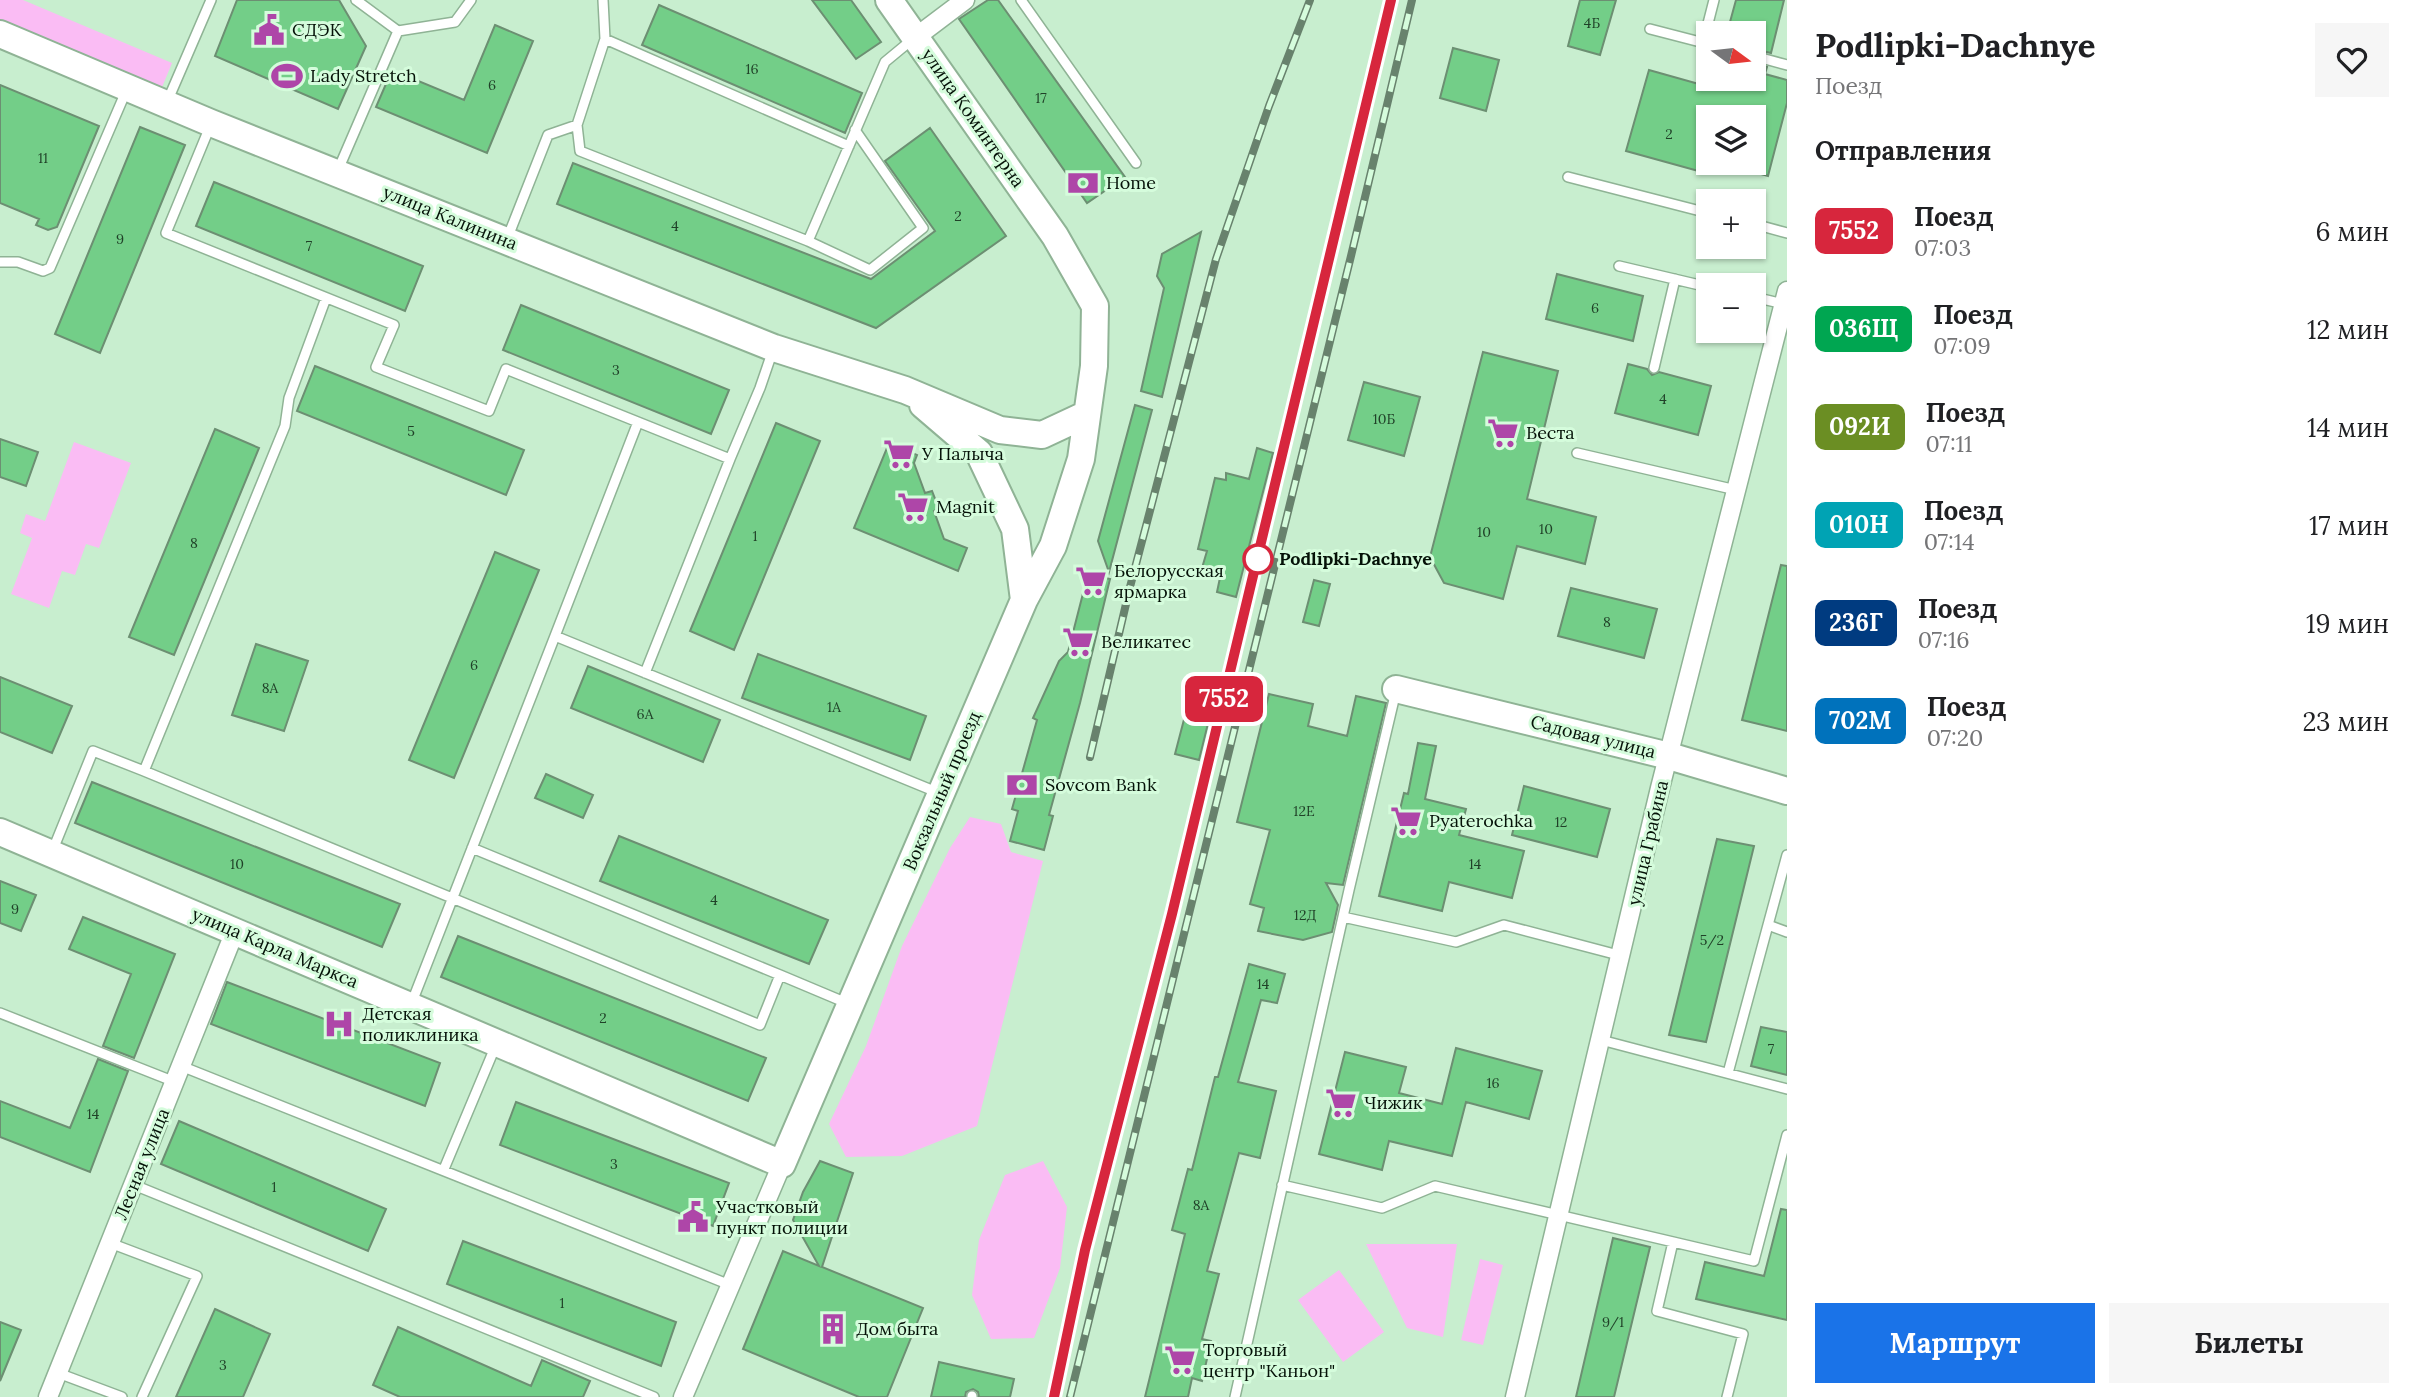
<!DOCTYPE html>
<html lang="ru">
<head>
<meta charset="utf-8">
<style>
	body { margin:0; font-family:Lora,serif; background:#f6f6f6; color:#202124; height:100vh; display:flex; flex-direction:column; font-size:26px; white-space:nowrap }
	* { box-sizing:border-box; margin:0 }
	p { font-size:23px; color:#757577 }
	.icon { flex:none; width:38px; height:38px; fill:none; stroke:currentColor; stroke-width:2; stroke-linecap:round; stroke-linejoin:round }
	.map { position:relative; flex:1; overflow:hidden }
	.drawer { display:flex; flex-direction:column; background:#fff; width:630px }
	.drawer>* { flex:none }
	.badge { padding:0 14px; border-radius:10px; font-size:24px; line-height:46px }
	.needle { width:46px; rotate:105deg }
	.controls { position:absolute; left:1696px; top:21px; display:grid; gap:14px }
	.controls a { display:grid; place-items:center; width:70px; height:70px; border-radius:0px; background:#fff; box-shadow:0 2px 5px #0004; font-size:35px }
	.map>.badge { position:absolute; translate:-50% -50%; box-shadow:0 0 0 4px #fff }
	h2 { padding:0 28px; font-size:26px; line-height:63px }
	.round { display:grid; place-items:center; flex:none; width:74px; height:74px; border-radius:0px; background:#f6f6f6 }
	.head { display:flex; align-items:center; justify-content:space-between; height:119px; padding:0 28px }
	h1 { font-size:33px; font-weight:700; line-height:52px }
	.primary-button { display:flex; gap:14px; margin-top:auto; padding:14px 28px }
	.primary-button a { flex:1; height:80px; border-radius:0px; background:#1a73e8; color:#fff; font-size:28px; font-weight:700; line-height:80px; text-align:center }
	.primary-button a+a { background:#f6f6f6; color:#202124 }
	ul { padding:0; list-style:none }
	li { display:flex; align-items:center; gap:21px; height:98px; padding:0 28px }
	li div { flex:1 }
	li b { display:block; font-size:26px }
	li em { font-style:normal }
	li .badge { min-width:77px; font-weight:700; text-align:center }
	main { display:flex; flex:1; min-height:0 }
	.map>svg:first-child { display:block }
	.green { fill:#fabcf4 }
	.building { fill:#73ce88; stroke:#6c8f72; stroke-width:2 }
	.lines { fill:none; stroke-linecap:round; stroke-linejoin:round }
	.lane-casing { stroke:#8fb395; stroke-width:12 }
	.street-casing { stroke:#8fb395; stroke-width:21 }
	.secondary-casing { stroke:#8fb395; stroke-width:30 }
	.lane { stroke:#fff; stroke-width:9 }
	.street { stroke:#fff; stroke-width:18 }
	.secondary { stroke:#fff; stroke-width:26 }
	.rail-casing { stroke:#68826d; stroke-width:8 }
	.rail { stroke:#d5fcdc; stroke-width:5; stroke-dasharray:16; stroke-linecap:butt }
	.line-casing { stroke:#fff; stroke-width:16 }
	.line { stroke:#d7263d; stroke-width:10 }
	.stop-dot { fill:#fff; stroke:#d7263d; stroke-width:3.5 }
	.labels { text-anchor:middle; stroke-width:6; stroke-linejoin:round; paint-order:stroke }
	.number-label { font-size:14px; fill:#204128 }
	.poi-label { font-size:18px; fill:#051208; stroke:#d5fcdc; text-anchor:start }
	.street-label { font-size:18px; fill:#051208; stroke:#d5fcdc }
	.stop-label { font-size:18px; font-weight:bold; fill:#051208; stroke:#d5fcdc; text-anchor:start }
</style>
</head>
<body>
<main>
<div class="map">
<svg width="1787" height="1397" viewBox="0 0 1787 1397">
	<rect width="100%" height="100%" fill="#c8eecf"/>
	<path class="green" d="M0,0H23L172,63L160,92L0,24Z
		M74,442L131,463L99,548L86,544L75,575L62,571L49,608L11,594L32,538L20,533L26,514L45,521Z
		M970,817L1001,824L1011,852L1043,861L977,1126L902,1156L846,1157L829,1124L866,1046L902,946L950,848Z
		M1043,1161L1067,1207L1060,1268L1034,1338L991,1339L972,1295L979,1240L1005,1175Z
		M1366,1244H1457L1443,1337L1407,1328Z
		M1480,1259L1503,1265L1483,1345L1461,1340Z
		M1339,1270L1384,1332L1343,1362L1298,1300Z"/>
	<path class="building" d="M237,0H339L366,46L338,109L215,56Z
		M812,0H851L881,42L856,59Z
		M988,0H998L1125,177L1087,203L959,19Z
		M1580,0H1616L1600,55L1568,46Z
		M1736,0H1784L1771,53L1754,49V33H1727Z
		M659,5L862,93L845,133L642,45Z
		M495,25L533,41L487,153L376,107L392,70L464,100Z
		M1453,48L1499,60L1486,111L1440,98Z
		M1754,63L1767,67L1765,74L1787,80V103L1768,176L1754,172V117H1708V150L1702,172L1626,151L1649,70L1713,88L1715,79H1754Z
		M0,85L99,126L57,227L48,230L36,225L39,219L0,203Z
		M140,127L185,145L100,353L55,334Z
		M930,128L1006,236L876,328L557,204L573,163L871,279L935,231L885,161Z
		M214,182L423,266L405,311L196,226Z
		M1201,232L1162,397L1141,391L1164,288L1157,276L1162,254Z
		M1557,274L1643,296L1633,341L1546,319Z
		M521,305L729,390L711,434L503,350Z
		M1483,352L1558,371L1527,499L1596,517L1585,564L1517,546L1503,599L1444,583L1430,557Z
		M1628,364L1647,369L1652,375L1659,372L1711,386L1698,435L1615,413Z
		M315,366L524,450L506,495L297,411Z
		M1364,382L1420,397L1404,456L1348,440Z
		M1135,405L1152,410L1109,572L1098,541Z
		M776,423L820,441L734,650L690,631Z
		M215,429L259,448L174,655L129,637Z
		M0,439L38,452L26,486L0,477Z
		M889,443L917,455L914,463L925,493L932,491L939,509L934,511L944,539L967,548L958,571L854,528Z
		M1257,448L1273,453L1236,597L1217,592L1221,573L1202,568L1207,551L1198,549L1215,478L1226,480V473L1249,479Z
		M495,552L539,570L454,778L409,760Z
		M1781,565L1787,566V731L1742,720Z
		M1088,574L1110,579L1080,703L1049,815L1053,816L1044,850L1010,841L1018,811L1012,809L1037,720L1033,718L1059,661L1068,652Z
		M1314,580L1330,584L1319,626L1303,622Z
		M1571,588L1657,609L1644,658L1558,636Z
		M256,644L308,661L284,731L232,715Z
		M758,654L926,716L910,760L742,698Z
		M588,666L720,720L703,762L571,708Z
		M0,677L72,706L52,753L0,732Z
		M1193,685L1216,691L1199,760L1175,754Z
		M1269,694L1313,704L1308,726L1347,736L1356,696L1386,703L1343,885L1326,883L1338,905L1332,932L1303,940L1258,931L1264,908L1250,904L1270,830L1237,822Z
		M1418,743L1436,746L1425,799L1466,809L1459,835L1524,851L1512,898L1449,882L1442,911L1379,896L1404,793L1408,794Z
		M546,774L593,795L583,818L535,798Z
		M92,782L400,904L382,947L75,823Z
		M1524,786L1610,809L1597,857L1512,835Z
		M619,836L828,920L809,964L600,881Z
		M1717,839L1754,846L1706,1042L1669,1035Z
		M0,881L36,895L21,931L0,923Z
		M83,917L175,954L134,1058L103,1046L131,974L69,949Z
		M458,936L766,1058L748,1101L441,977Z
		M1249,964L1285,974L1277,1003L1261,1000L1238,1082L1276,1091L1260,1158L1239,1153L1207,1271L1219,1274L1202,1339L1211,1341L1202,1381L1192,1378L1188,1397H1145L1185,1234L1172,1230L1188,1169L1192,1170L1215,1077H1218Z
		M227,982L440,1063L425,1106L211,1024Z
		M1761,1027L1787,1032V1075L1751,1066Z
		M1456,1048L1542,1071L1529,1119L1466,1102L1452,1156L1389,1141L1382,1170L1319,1154L1345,1052L1406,1067L1399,1093L1442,1104Z
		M98,1059L128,1071L90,1172L0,1137V1101L70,1128Z
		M516,1102L729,1183L713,1226L500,1145Z
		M179,1121L386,1209L368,1251L161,1164Z
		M820,1161L853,1173L822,1267L923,1308L887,1397H859L743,1349L783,1251L819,1266L793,1220L803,1192Z
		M1781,1209L1787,1210V1320L1696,1299L1705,1262L1764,1276Z
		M1613,1238L1650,1247L1614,1397H1576Z
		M463,1241L676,1322L661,1366L447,1284Z
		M215,1309L270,1334L243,1397H176Z
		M0,1322L21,1330L0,1381Z
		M398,1327L531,1386L542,1360L590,1381L583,1397H400L373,1385Z
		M939,1362L1014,1379L1010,1397H979L978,1392L973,1389L966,1392L965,1397H931Z"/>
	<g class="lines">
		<defs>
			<path id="lane" d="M356,0L398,31L455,22L471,0
				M603,0L605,39
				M1021,0L1136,163
				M1650,29L1708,44
				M1703,43L1714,0
				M1754,56L1787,65
				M167,102L211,0
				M211,124L166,233L394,325L376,367L489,411L506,369L730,459L760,388L773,350
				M849,146L605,39L577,125L580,151L808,241L870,270L923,228L855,130
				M338,170L398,31
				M1568,177L1708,213
				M1754,224L1787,233
				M507,239L548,135L577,125
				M808,241L885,62L914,38
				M0,262H18L43,271L50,268L127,89
				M1619,266L1708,287
				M1754,297L1784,304
				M326,298L289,398L285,426L144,771L760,1025L780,975L472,848
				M1654,368L1675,279
				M1577,453L1736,490
				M555,636L638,422
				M645,673L730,459
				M52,852L93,751L144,771
				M1787,855L1768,925L1787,932
				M1343,917L1456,942L1504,925L1622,956
				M780,975L849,1004
				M412,1002L555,636L939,793
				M0,1013L175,1082
				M1601,1040L1787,1089
				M181,1066L730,1285
				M1728,1073L1768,925
				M444,1169L496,1045
				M134,1185L654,1397
				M1282,1185L1382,1208L1435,1186L1754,1261L1787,1135
				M1673,1242L1657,1311L1743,1334L1727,1397
				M110,1243L197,1276L142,1397
				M58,1373L122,1397
				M972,1397V1396
				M1235,1397L1349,890L1396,691"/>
			<path id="street" d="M916,37L965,0
				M48,1397L235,931
				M683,1397L782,1164
				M1515,1397L1660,788L1787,291"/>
			<path id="secondary" d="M0,34L211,123L774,348L905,390L1000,430L1042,435L1087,414
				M923,405L979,453L1015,529L1024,600
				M1396,689L1669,756L1787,791
				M0,832L782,1164L1024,600L1053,546L1081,459L1094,366L1095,306L1055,236L889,0"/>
		</defs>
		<use href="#lane" class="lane-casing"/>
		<use href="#street" class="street-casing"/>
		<use href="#secondary" class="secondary-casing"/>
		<use href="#lane" class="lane"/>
		<use href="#street" class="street"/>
		<use href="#secondary" class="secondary"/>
		<defs>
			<path id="rail" d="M1090,757L1130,587L1216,259L1269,106L1310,0
				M1054,1397L1085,1250L1172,914L1391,0
				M1070,1397L1351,256L1412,0"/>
		</defs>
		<use href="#rail" class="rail-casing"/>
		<use href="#rail" class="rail"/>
	</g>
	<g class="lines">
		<defs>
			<path id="line" d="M1054,1397L1085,1250L1172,914L1391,0"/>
		</defs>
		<use href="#line" class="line-casing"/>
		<use href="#line" class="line"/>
	</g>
	<defs>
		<symbol id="civic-bare" viewBox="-9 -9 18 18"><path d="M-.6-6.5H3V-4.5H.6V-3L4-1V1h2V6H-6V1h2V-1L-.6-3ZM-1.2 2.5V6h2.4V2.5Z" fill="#ae46a8" stroke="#d5fcdc" stroke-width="2.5" paint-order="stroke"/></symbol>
		<symbol id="stadium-bare" viewBox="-9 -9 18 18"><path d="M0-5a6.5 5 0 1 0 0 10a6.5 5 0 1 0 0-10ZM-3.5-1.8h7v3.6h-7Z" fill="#ae46a8" stroke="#d5fcdc" stroke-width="2.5" paint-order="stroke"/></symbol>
		<symbol id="bank-bare" viewBox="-9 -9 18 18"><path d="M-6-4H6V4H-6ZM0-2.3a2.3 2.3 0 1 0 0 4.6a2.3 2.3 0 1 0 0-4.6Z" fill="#ae46a8" stroke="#d5fcdc" stroke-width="2.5" paint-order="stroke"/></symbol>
		<symbol id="supermarket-bare" viewBox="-9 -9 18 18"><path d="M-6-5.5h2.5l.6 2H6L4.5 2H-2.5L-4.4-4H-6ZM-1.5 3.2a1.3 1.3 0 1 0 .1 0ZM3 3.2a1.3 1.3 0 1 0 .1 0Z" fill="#ae46a8" stroke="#d5fcdc" stroke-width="2.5" paint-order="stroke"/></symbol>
		<symbol id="hospital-bare" viewBox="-9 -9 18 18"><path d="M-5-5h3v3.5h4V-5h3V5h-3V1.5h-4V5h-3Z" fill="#ae46a8" stroke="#d5fcdc" stroke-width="2.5" paint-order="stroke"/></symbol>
		<symbol id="building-bare" viewBox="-9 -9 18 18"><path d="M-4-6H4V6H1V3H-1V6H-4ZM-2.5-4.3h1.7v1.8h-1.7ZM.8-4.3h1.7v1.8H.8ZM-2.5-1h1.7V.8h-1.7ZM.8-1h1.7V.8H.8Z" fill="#ae46a8" stroke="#d5fcdc" stroke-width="2.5" paint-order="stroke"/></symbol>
	</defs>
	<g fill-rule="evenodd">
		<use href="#civic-bare" x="247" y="8" width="44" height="44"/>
		<use href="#stadium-bare" x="265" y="54" width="44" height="44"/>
		<use href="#bank-bare" x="1061" y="161" width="44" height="44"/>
		<use href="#supermarket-bare" x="1481" y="411" width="44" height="44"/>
		<use href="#supermarket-bare" x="877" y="432" width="44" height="44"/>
		<use href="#supermarket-bare" x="891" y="485" width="44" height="44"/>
		<use href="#supermarket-bare" x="1069" y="559" width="44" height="44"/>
		<use href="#supermarket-bare" x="1056" y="620" width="44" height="44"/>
		<use href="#bank-bare" x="1000" y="763" width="44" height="44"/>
		<use href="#supermarket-bare" x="1384" y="799" width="44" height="44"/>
		<use href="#hospital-bare" x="317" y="1002" width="44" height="44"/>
		<use href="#supermarket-bare" x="1319" y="1081" width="44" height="44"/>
		<use href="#civic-bare" x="671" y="1195" width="44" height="44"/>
		<use href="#building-bare" x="811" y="1307" width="44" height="44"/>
		<use href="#supermarket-bare" x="1158" y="1338" width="44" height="44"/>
	</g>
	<circle class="stop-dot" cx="1258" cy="559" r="14"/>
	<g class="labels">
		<g class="number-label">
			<text x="1592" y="28">4Б</text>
			<text x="752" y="74">16</text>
			<text x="492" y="90">6</text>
			<text x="1041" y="103">17</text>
			<text x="1669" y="139">2</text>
			<text x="43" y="163">11</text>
			<text x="958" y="221">2</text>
			<text x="675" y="231">4</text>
			<text x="120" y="244">9</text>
			<text x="309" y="251">7</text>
			<text x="1595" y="313">6</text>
			<text x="616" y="375">3</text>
			<text x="1663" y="404">4</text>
			<text x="1384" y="424">10Б</text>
			<text x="411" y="436">5</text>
			<text x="1546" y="534">10</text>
			<text x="1484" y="537">10</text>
			<text x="755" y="541">1</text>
			<text x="194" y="548">8</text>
			<text x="1607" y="627">8</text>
			<text x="474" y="670">6</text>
			<text x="270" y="693">8А</text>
			<text x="834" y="712">1А</text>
			<text x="645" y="719">6А</text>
			<text x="1304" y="816">12Е</text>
			<text x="1561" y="827">12</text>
			<text x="237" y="869">10</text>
			<text x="1475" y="869">14</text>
			<text x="714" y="905">4</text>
			<text x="15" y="914">9</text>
			<text x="1305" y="920">12Д</text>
			<text x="1712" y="945">5/2</text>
			<text x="1263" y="989">14</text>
			<text x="603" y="1023">2</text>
			<text x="1771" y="1054">7</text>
			<text x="1493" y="1088">16</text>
			<text x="93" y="1119">14</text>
			<text x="614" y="1169">3</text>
			<text x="274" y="1192">1</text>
			<text x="1201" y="1210">8А</text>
			<text x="562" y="1308">1</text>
			<text x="1613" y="1327">9/1</text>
			<text x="223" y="1370">3</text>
		</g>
		<g class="poi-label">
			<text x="292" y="36">СДЭК</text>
			<text x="310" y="82">Lady Stretch</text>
			<text x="1106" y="189">Home</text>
			<text x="1526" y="439">Веста</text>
			<text x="922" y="460">У Палыча</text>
			<text x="936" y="513">Magnit</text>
			<text x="1114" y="577">Белорусская<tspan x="1114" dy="21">ярмарка</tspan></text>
			<text x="1101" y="648">Великатес</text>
			<text x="1045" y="791">Sovcom Bank</text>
			<text x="1429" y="827">Pyaterochka</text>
			<text x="362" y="1020">Детская<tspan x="362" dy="21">поликлиника</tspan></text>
			<text x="1364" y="1109">Чижик</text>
			<text x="716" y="1213">Участковый<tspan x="716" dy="21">пункт полиции</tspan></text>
			<text x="856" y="1335">Дом быта</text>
			<text x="1203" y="1356">Торговый<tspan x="1203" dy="21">центр "Каньон"</tspan></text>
		</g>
		<g class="street-label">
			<text transform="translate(973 118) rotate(55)" y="6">улица Коминтерна</text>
			<text transform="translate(450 218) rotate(22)" y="6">улица Калинина</text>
			<text transform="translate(1593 737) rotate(14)" y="6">Садовая улица</text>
			<text transform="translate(942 791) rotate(-67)" y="6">Вокзальный проезд</text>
			<text transform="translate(1648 843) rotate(-77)" y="6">улица Грабина</text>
			<text transform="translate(275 948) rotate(23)" y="6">улица Карла Маркса</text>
			<text transform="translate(142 1164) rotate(-68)" y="6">Лесная улица</text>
		</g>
		<g class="stop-label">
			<text x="1279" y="565">Podlipki-Dachnye</text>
		</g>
	</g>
</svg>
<div class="controls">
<a><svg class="needle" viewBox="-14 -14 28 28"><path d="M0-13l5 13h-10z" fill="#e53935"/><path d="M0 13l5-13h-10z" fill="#757577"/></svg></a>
<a><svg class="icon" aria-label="layers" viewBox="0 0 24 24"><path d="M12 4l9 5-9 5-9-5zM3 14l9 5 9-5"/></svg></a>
<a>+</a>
<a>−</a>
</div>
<b class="badge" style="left:1224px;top:699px;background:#d7263d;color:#fff">7552</b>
</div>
<section class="drawer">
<div class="head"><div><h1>Podlipki-Dachnye</h1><p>Поезд</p></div><a class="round"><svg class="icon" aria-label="heart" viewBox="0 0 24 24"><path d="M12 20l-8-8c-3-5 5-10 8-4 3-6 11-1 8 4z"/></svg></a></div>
<h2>Отправления</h2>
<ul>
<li><span class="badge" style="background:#d7263d;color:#fff">7552</span><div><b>Поезд</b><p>07:03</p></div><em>6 мин</em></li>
<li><span class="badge" style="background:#00a651;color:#fff">036Щ</span><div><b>Поезд</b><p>07:09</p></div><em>12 мин</em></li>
<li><span class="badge" style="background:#6b8e23;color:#fff">092И</span><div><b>Поезд</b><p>07:11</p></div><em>14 мин</em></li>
<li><span class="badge" style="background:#00a3b4;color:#fff">010Н</span><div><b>Поезд</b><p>07:14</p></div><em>17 мин</em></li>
<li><span class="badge" style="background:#003b80;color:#fff">236Г</span><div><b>Поезд</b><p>07:16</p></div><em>19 мин</em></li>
<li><span class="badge" style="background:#0072bc;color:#fff">702М</span><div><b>Поезд</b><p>07:20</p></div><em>23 мин</em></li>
</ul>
<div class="primary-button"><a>Маршрут</a><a>Билеты</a></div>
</section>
</main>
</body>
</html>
